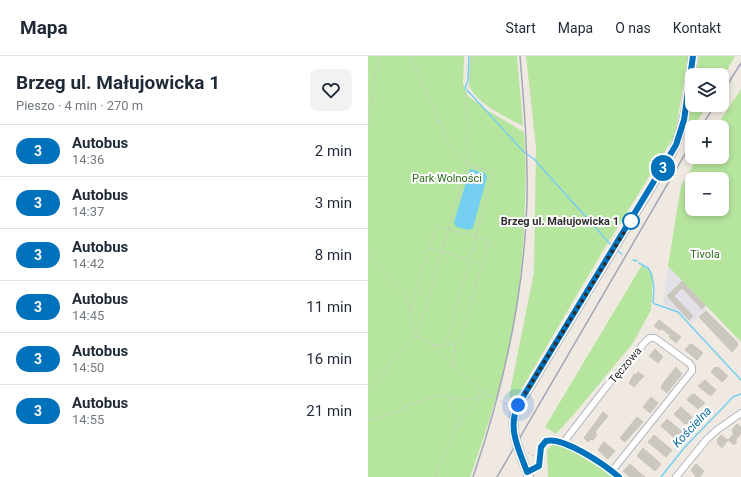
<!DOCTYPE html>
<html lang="pl">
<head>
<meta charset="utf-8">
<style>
	body { margin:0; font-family:Roboto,sans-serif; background:#f2f2f3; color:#1f2937; height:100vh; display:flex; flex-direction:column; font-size:15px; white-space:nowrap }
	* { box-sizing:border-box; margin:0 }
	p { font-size:13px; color:#747a83 }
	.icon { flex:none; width:22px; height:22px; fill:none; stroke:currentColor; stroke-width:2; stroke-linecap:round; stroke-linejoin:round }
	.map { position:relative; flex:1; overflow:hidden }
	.side { display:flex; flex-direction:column; background:#fff; width:368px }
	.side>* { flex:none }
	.badge { padding:0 8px; border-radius:13px; font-size:14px; line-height:26px }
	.fabs { position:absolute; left:317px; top:12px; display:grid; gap:8px }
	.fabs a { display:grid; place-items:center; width:44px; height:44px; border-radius:8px; background:#fff; box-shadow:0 2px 6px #0003; font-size:20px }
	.you { position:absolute; width:20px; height:20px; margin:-10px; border:3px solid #fff; border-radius:50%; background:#1a73e8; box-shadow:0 0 0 6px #1a73e833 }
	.map>.badge { position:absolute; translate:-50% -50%; box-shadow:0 0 0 2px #fff }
	.round { display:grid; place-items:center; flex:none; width:42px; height:42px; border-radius:8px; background:#f2f2f3 }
	.headline { display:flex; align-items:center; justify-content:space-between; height:68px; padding:0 16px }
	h1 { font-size:19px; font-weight:700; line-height:30px }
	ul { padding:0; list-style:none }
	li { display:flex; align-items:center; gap:12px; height:52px; padding:0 16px; border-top:1px solid #e0e1e3 }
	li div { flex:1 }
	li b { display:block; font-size:15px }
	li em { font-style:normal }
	li .badge { min-width:44px; font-weight:700; text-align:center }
	header { display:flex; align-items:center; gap:24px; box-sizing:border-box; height:56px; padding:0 20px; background:#fff; border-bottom:1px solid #e0e1e3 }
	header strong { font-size:19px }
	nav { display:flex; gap:22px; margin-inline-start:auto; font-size:14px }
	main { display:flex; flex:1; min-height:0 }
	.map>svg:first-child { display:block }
	.industrial { fill:#e3e1e8 }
	.green { fill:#b6e59e; fill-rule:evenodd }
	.water { fill:#75cff0 }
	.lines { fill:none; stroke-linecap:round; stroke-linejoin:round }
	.stream { stroke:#75cff0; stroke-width:1.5 }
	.building { fill:#cbc7bf; stroke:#cbc5ba }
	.minor-casing { stroke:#b4b7c1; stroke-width:8 }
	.tertiary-casing { stroke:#b4b7c1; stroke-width:10 }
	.path { stroke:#c9c9c9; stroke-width:1; stroke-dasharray:3 2; stroke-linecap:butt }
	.minor { stroke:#fff; stroke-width:6 }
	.tertiary { stroke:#fff; stroke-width:8 }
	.rail { stroke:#a3a6b8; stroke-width:1.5 }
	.line-casing { stroke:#fff; stroke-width:9 }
	.line { stroke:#0072bc; stroke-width:6 }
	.walk { stroke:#2e2e2e; stroke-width:4; stroke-dasharray:0 7.2 }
	.stop-dot { fill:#fff; stroke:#0072bc; stroke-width:2 }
	.labels { text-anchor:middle; stroke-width:4; stroke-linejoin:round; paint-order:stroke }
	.park-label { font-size:11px; fill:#2c6e1b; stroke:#fff }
	.stop-label { font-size:11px; font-weight:bold; fill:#2e2e2e; stroke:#fff; text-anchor:end }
	.street-label { font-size:11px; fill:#2e2e2e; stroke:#fff }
	.water-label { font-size:12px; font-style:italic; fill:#0d6fa3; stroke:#fff }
</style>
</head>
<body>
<header>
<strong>Mapa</strong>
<nav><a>Start</a><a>Mapa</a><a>O nas</a><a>Kontakt</a></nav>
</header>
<main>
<section class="side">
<div class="headline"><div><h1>Brzeg ul. Małujowicka 1</h1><p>Pieszo · 4 min · 270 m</p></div><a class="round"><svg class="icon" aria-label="heart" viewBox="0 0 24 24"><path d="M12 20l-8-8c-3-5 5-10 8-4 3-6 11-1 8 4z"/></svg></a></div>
<ul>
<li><span class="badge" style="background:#0072bc;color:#fff">3</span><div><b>Autobus</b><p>14:36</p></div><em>2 min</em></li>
<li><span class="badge" style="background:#0072bc;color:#fff">3</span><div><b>Autobus</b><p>14:37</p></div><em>3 min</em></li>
<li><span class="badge" style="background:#0072bc;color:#fff">3</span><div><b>Autobus</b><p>14:42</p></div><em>8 min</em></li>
<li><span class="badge" style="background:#0072bc;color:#fff">3</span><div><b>Autobus</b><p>14:45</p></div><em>11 min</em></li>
<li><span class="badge" style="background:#0072bc;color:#fff">3</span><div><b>Autobus</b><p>14:50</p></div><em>16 min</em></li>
<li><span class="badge" style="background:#0072bc;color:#fff">3</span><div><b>Autobus</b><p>14:55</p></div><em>21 min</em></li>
</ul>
</section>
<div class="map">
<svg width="373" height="421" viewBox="0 0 373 421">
	<rect width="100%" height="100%" fill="#efe9e1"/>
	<path class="industrial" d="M300,210L340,251L323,267L310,255L295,248Z"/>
	<path class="green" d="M0,0H96L95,28L100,40L119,54L156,76C159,109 157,141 156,173C153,222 148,270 135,317C127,348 117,377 107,407L102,421H0Z
		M102,0H149L155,70C140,62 109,48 102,31C100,25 102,8 102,0Z
		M158,0H320L307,79L233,198L147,344L141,341L166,216L168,92Z
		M331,0H367L354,23V19H328Z
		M373,33V286L300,210L313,130L330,101H354V71H348ZM324,123H354V153H324Z
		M324,46V49H339L326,71H324V73L321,75H318Z
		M274,209L285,218L283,254L265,287L207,357L188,378L177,371Z
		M187,387L223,404L248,421H180L179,394Z"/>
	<path class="water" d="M102,113L117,117L119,121L105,172L101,174L88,171L86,166Z"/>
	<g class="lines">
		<path class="stream" d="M98,34L97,32L100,24L101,0
			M100,35L156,96L166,103L243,189
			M250,195L254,198
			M265,204L269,205
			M271,207L280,212L283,217L286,232L285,246L287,248L310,256L373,324
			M293,421L316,392L365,341L373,338"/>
	</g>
	<path class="building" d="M314,225L337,249L334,253L314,232L306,240L325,260L321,264L299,240Z
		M338,255L369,286L370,289L364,296L331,261Z
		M291,264L313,281L308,287L301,281L303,280L294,273L292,274L286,270Z
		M322,288L323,289L324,288L335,297L329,304L317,294Z
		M287,293L295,301L290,307L281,300Z
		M308,311L314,318L299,337L293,332L294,331L293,330Z
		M347,311L349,312L350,311L360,320L354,326L343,316Z
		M270,316L276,320L266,331L261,327L266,318L268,319Z
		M337,324L348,334L343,340L342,338L341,339L330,330Z
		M324,338L325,339L326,338L337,347L330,353L319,344Z
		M283,341L290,347L282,357L275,351Z
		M313,351L324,361L321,365L322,366L317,368L306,358Z
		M235,356L240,360L227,376L229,379L225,384L223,383L220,386L216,382Z
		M269,361L275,366L257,386L252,382Z
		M299,363L317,378L311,386L293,370Z
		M369,368L373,371V377L367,385L369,386L366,389L360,384L366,378L364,376L366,375L364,374Z
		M286,379L304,394L298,401L280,386Z
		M353,379L360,384L354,392L349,387L350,385L349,384Z
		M236,386L247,395L240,403L230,394Z
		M275,392L293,408L287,415L269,400Z
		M262,408L271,416L277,421H262L255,415Z
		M328,408L336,415L332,421H328L323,414Z"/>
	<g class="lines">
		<defs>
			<path id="minor" d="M195,387L239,330L279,284L282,282H287L321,307L324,311V315L244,415
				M159,416C182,407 165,399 178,385C195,380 237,409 251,421
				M308,421L339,383L349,374L373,357"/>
			<path id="tertiary" d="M161,421C154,400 141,377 147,355L304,97C319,67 320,33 325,0"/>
		</defs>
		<use href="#minor" class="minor-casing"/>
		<use href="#tertiary" class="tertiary-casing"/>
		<path class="path" d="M42,0L83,92L99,108
			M0,68L10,0
			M99,108V58C93,47 101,34 102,22C103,15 104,7 104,0
			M61,192L114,207
			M0,198L7,208L27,228L39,241L42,255L43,268L49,281L65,289L92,317L123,340L137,348L144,347
			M65,289L76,290C85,288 89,285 94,277L121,185L108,181L77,290
			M87,311V298L88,287
			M0,334L12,321L28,298L49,281L99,109L125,116L108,181L68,169L42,255
			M80,342L90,367
			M0,364L29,356L38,351L68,340L99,343L122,340
			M159,396L166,400
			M67,421L90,368L112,342V332"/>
		<use href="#minor" class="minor"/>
		<use href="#tertiary" class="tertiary"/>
		<path class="rail" d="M354,37L373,7
			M333,71L347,49
			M105,421C136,331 156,241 159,145C160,97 156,48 152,0
			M129,421L324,86"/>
	</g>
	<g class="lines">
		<defs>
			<path id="line" d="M251,421C237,409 195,380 178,385L173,391L171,410L159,416C151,393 139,373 150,349L308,89L316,64L325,0"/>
		</defs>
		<use href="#line" class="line-casing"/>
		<use href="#line" class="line"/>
		<path class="walk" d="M150,349L263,165"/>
	</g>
	<circle class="stop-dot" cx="263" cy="165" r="8"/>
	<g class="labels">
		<g class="park-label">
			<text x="79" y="126">Park Wolności</text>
			<text x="337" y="202">Tivola</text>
		</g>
		<g class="stop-label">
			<text x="251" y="169">Brzeg ul. Małujowicka 1</text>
		</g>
		<g class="street-label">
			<text transform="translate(257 309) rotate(-50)" y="4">Tęczowa</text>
		</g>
		<g class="water-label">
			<text transform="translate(324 371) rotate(-47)" y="4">Kościelna</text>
		</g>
	</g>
</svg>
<div class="fabs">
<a><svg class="icon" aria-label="layers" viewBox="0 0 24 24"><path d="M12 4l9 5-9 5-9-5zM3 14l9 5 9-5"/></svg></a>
<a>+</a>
<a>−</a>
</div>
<div class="you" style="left:150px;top:349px"></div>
<b class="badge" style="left:295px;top:112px;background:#0072bc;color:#fff">3</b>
</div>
</main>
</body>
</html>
